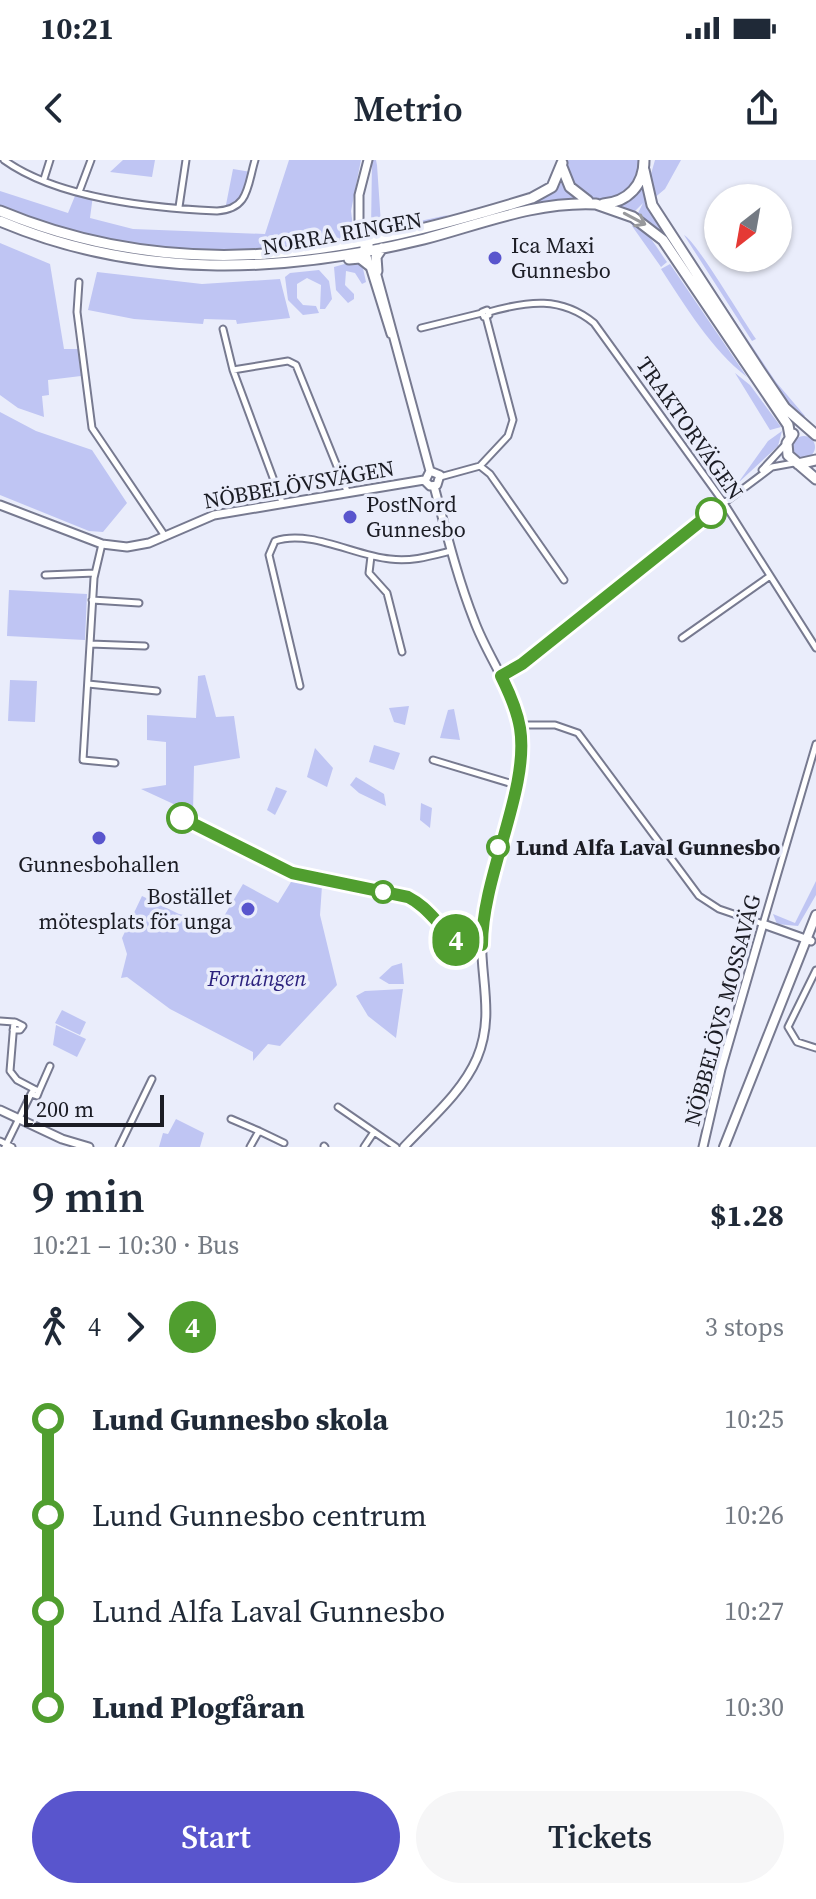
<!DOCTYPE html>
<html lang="en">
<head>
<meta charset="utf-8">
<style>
	body { margin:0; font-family:"Source Serif 4",serif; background:#f6f6f7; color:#1f2937; height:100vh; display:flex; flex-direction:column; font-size:30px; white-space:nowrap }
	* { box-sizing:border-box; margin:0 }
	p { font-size:26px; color:#747a83 }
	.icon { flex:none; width:44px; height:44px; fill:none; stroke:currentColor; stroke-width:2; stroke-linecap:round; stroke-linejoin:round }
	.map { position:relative; height:987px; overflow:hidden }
	.side { display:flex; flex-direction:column; background:#fff; flex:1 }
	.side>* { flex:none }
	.badge { padding:0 16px; border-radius:26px; font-size:28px; line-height:52px }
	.needle { width:52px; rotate:211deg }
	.controls { position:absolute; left:704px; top:24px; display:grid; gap:16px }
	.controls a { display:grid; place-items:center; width:88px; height:88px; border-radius:50%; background:#fff; box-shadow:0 2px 6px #0004; font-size:40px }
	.scale { position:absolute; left:24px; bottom:20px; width:140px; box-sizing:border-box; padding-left:8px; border:4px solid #1b1c24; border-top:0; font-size:22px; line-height:28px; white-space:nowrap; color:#1b1c24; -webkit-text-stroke:6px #eaedfb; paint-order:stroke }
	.map>.badge { position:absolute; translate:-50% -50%; box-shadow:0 0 0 4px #fff }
	.legs { display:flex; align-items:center; gap:12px; height:88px; padding:0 32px; font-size:26px }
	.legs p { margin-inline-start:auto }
	.headline { display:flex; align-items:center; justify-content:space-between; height:136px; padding:0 32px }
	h1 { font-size:44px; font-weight:600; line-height:60px }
	.cta { display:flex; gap:16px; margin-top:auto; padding:16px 32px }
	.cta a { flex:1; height:92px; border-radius:48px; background:#5955cd; color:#fff; font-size:32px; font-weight:600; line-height:92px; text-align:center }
	.cta a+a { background:#f6f6f7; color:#1f2937 }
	ul { padding:0 32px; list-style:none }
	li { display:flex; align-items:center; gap:28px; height:96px; font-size:30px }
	li i { display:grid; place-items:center; width:12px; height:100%; margin:0 10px; background:currentColor }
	li i::after { content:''; width:20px; height:20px; margin:-10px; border:6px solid; border-radius:50%; background:#fff }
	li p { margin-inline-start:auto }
	li:first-child i { background:linear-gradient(#0000 50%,currentColor 0) }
	li:last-child i { background:linear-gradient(currentColor 50%,#0000 0) }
	.status { display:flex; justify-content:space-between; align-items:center; height:56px; padding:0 40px; background:#fff; direction:ltr }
	.status svg { height:22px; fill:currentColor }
	header { display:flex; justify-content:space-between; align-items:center; height:104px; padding:0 32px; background:#fff; font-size:36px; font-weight:600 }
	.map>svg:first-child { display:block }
	.green { fill:#bfc5f3 }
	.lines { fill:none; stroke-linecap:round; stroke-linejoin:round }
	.minor-casing { stroke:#777a90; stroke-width:9 }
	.tertiary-casing { stroke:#777a90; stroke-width:11 }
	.secondary-casing { stroke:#777a90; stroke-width:12 }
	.primary-casing { stroke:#777a90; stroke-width:13 }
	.minor { stroke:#fff; stroke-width:5 }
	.tertiary { stroke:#fff; stroke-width:7 }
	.secondary { stroke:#fff; stroke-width:8 }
	.primary { stroke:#fff; stroke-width:9 }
	.oneway { stroke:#98999c }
	.line-1-casing { stroke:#fff; stroke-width:18 }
	.line-1 { stroke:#509e2f; stroke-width:12 }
	.poi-dot { fill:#5955cd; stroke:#eaedfb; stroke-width:3 }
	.stop-1-dot { fill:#fff; stroke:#509e2f; stroke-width:4 }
	.labels { text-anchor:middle; stroke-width:7; stroke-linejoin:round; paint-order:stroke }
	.street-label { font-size:22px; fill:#1b1c24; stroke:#eaedfb }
	.poi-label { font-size:22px; fill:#1b1c24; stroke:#eaedfb; text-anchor:start }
	.stop-label { font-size:22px; font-weight:bold; fill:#1b1c24; stroke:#eaedfb; text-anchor:start }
	.park-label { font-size:22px; font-style:italic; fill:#2c227e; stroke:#eaedfb }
</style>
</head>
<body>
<div class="status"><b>10:21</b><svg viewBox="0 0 49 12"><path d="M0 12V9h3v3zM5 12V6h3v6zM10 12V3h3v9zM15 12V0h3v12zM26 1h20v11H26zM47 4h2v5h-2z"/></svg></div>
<header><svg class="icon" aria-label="back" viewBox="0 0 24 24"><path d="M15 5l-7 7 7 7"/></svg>Metrio<svg class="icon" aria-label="share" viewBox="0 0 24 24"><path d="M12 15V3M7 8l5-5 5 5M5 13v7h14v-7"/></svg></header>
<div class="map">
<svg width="816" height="987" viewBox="0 0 816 987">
	<rect width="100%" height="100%" fill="#eaedfb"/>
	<path class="green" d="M123,0H155L152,17L110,12Z
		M289,0H361L351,51L354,75L448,55C430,65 400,68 378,73C251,102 122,101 0,45V31L68,53L77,31L93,35L90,58L133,69L265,74Z
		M372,0H376L377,5L381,64L371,71Z
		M566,0H642C640,7 638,19 634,25C611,57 567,34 566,0Z
		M655,0H681L665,29L653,39L649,21Z
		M233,9L251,12L241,43L225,50Z
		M561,18L578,40L549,41L406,79L539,40L552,32Z
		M643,26L652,51L735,178L665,77L637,55L643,43L633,53L615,46Z
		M634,61C650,74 656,87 667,102L661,107L632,66Z
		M684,75C696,81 742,159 756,179L752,181Z
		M0,83L50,104L64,189H78L81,216L48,220L49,235L42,236L44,257L18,248L0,235Z
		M355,101L362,104L366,122L362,124L355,113L346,111L345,125L354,134V139L348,143L336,130L334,107Z
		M670,104L747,217C711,189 686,147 661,109Z
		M319,110L329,121L332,139L325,149H320L321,125L307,118L297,124V138L303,145L316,146L319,153L303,155L288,140L285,117L290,113Z
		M97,112L202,124L280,119L290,158L237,164L236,160L204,159L203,164L134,159L88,150Z
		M703,113L776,222L805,256L801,258L786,242Z
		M735,213L750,225L781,267L770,270Z
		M0,252L36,271L92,290L127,343L103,372L89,371L0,335Z
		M782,271L778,286L738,323L768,281Z
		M793 287a11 11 0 1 1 22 0a11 11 0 1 1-22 0Z
		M9,430L87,434L85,480L7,476Z
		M205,515L216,557L234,556L240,598L194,606L193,653L141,629L166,625V582L147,580V555L196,558L198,516Z
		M10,520L37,521L35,562L8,561Z
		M409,546L405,565L394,562L389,548Z
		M454,549L460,580L440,578L448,550Z
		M374,585L400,593L394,610L369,602Z
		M315,588L333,608L327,627L307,617Z
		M356,617L384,634L386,646L359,633L350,625Z
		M276,627L287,631L275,655L267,650Z
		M421,643L432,648L430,668L420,660Z
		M294,717L322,726L320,755L337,825L280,886L268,884L253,901V892L170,849L127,817L121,818L127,794L122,778L142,736L179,754L220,763L243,724L278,743Z
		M816,721V735L798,766L777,764L773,754L795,763Z
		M402,803L404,824H389L379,818L392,806Z
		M403,829L396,878L368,856L356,836L365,831Z
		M62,850L86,862L80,875L55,863Z
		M56,865L86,879L77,897L53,885Z
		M176,959L204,973L200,987H159L163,973L168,974Z"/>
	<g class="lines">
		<defs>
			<path id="minor" d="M4,0C58,39 152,48 217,51C249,49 247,27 255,0
				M44,19L50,0
				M79,32L91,0
				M179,47L186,0
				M79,122L77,152L92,268L165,376
				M487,150L489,155L484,157L482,152Z
				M489,152C528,141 561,136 594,163L724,343L816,488
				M421,168L482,153
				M223,169L233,210L282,342
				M233,210L288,201L296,205L347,331
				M480,306L508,276L513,260L486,157
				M762,310L785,285
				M440,317L480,306L490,314L564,420
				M724,343L772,307L794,303
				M102,384L94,418L83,600L115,603
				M371,396L369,413L387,433L402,492
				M45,415L95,413
				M92,440L139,443
				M682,478L770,416
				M90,484L145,486
				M88,524L157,531
				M300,526L269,395L275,381C310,369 355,396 390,399C411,402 431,396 451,391
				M520,565H555L578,573L699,736L719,749L763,764L816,584
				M433,600L516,625
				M261,697L300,716L408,737L452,778L482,785
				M816,810L788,867L797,882L816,888
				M0,861L14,862L10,911L17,920L34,929
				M13,870H20L23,866L15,862
				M39,931L50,906
				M338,947L396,987
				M231,959L259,971
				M0,981L12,987
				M324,986L325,987
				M5,987L31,934L37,936L39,931L34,929L31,934
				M119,987L152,919
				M250,987L259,971L284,983
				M364,987L374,972"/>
			<path id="tertiary" d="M359,62L369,85
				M359,67V35L368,0
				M364,87L391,174
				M375,108L430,311L425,321L430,326L437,325L440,315L430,311
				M0,345L102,384L127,387L149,383L214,355L424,320
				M0,950L62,979L89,987
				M404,987C429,960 462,933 477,898C496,853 478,813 482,767C488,707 531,620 520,565C512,527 487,496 474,460C457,417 446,371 434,326
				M703,987L721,909L763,764L811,781"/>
			<path id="secondary" d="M724,987L816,755"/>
			<path id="primary" d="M562,7L570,27L588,41
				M644,10L652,45L760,211L785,248L816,275
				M596,44L633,57L663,80L788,265L790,276
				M603,44C628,42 644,25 644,0
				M0,51C182,127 350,94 532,38L552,27L562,3
				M0,61C137,119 281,114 424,79C481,64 536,41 596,44
				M349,99L360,98L369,105
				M377,111L376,97L382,88
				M793,274L787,283L788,295L816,319
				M798,304L816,300"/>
		</defs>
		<use href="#minor" class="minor-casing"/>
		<use href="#tertiary" class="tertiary-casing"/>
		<use href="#secondary" class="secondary-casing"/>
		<use href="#primary" class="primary-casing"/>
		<use href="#minor" class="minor"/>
		<use href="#tertiary" class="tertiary"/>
		<use href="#secondary" class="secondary"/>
		<use href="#primary" class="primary"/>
	</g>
	<defs><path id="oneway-shaft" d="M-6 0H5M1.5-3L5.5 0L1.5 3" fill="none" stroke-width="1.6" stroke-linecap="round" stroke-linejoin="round" transform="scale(2)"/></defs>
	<use class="oneway" href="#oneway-shaft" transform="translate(635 59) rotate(28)"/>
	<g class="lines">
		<defs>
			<path id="line-1" d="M182,658L292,713L408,737C438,752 444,785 482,785C482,715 530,629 520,568C517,550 509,532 501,516L522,504L711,353"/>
		</defs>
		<use href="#line-1" class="line-1-casing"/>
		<use href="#line-1" class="line-1"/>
	</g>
	<g class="poi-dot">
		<circle cx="495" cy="98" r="8"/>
		<circle cx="350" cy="357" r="8"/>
		<circle cx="99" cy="678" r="8"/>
		<circle cx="248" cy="749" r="8"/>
	</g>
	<g class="stop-1-dot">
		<circle cx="711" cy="353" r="14"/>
		<circle cx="182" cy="658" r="14"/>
		<circle cx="498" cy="687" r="10"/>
		<circle cx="383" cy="732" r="10"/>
	</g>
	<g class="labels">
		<g class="street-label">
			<text transform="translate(342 73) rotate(-10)" y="8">NORRA RINGEN</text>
			<text transform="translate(690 268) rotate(55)" y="8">TRAKTORVÄGEN</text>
			<text transform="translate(299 324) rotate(-10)" y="8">NÖBBELÖVSVÄGEN</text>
			<text transform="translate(722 850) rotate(-75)" y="8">NÖBBELÖVS MOSSAVÄG</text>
		</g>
		<g class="poi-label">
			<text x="511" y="93">Ica Maxi<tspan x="511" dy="25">Gunnesbo</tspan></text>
			<text x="366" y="352">PostNord<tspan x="366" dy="25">Gunnesbo</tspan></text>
			<text x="99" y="712" text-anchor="middle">Gunnesbohallen</text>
			<text x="232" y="744" text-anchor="end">Bostället<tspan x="232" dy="25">mötesplats för unga</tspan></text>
		</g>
		<g class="stop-label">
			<text x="516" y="695">Lund Alfa Laval Gunnesbo</text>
		</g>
		<g class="park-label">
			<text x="257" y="826">Fornängen</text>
		</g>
	</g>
</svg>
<div class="controls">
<a><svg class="needle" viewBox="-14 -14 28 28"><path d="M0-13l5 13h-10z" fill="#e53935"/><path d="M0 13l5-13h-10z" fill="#747a83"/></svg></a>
</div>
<div class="scale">200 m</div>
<b class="badge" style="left:456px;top:780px;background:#509e2f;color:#fff">4</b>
</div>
<section class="side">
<div class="headline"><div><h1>9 min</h1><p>10:21 – 10:30 · Bus</p></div><b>$1.28</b></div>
<div class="legs"><svg class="icon" aria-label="walk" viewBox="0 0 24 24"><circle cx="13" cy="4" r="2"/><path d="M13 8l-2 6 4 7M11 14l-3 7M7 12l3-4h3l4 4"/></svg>4<svg class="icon" aria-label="forward" viewBox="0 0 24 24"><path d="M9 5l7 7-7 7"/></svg><b class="badge" style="background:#509e2f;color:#fff">4</b><p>3 stops</p></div>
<ul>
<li><i style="color:#509e2f"></i><b>Lund Gunnesbo skola</b><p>10:25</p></li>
<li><i style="color:#509e2f"></i><span>Lund Gunnesbo centrum</span><p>10:26</p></li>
<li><i style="color:#509e2f"></i><span>Lund Alfa Laval Gunnesbo</span><p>10:27</p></li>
<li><i style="color:#509e2f"></i><b>Lund Plogfåran</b><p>10:30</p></li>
</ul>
<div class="cta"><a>Start</a><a>Tickets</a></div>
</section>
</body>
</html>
